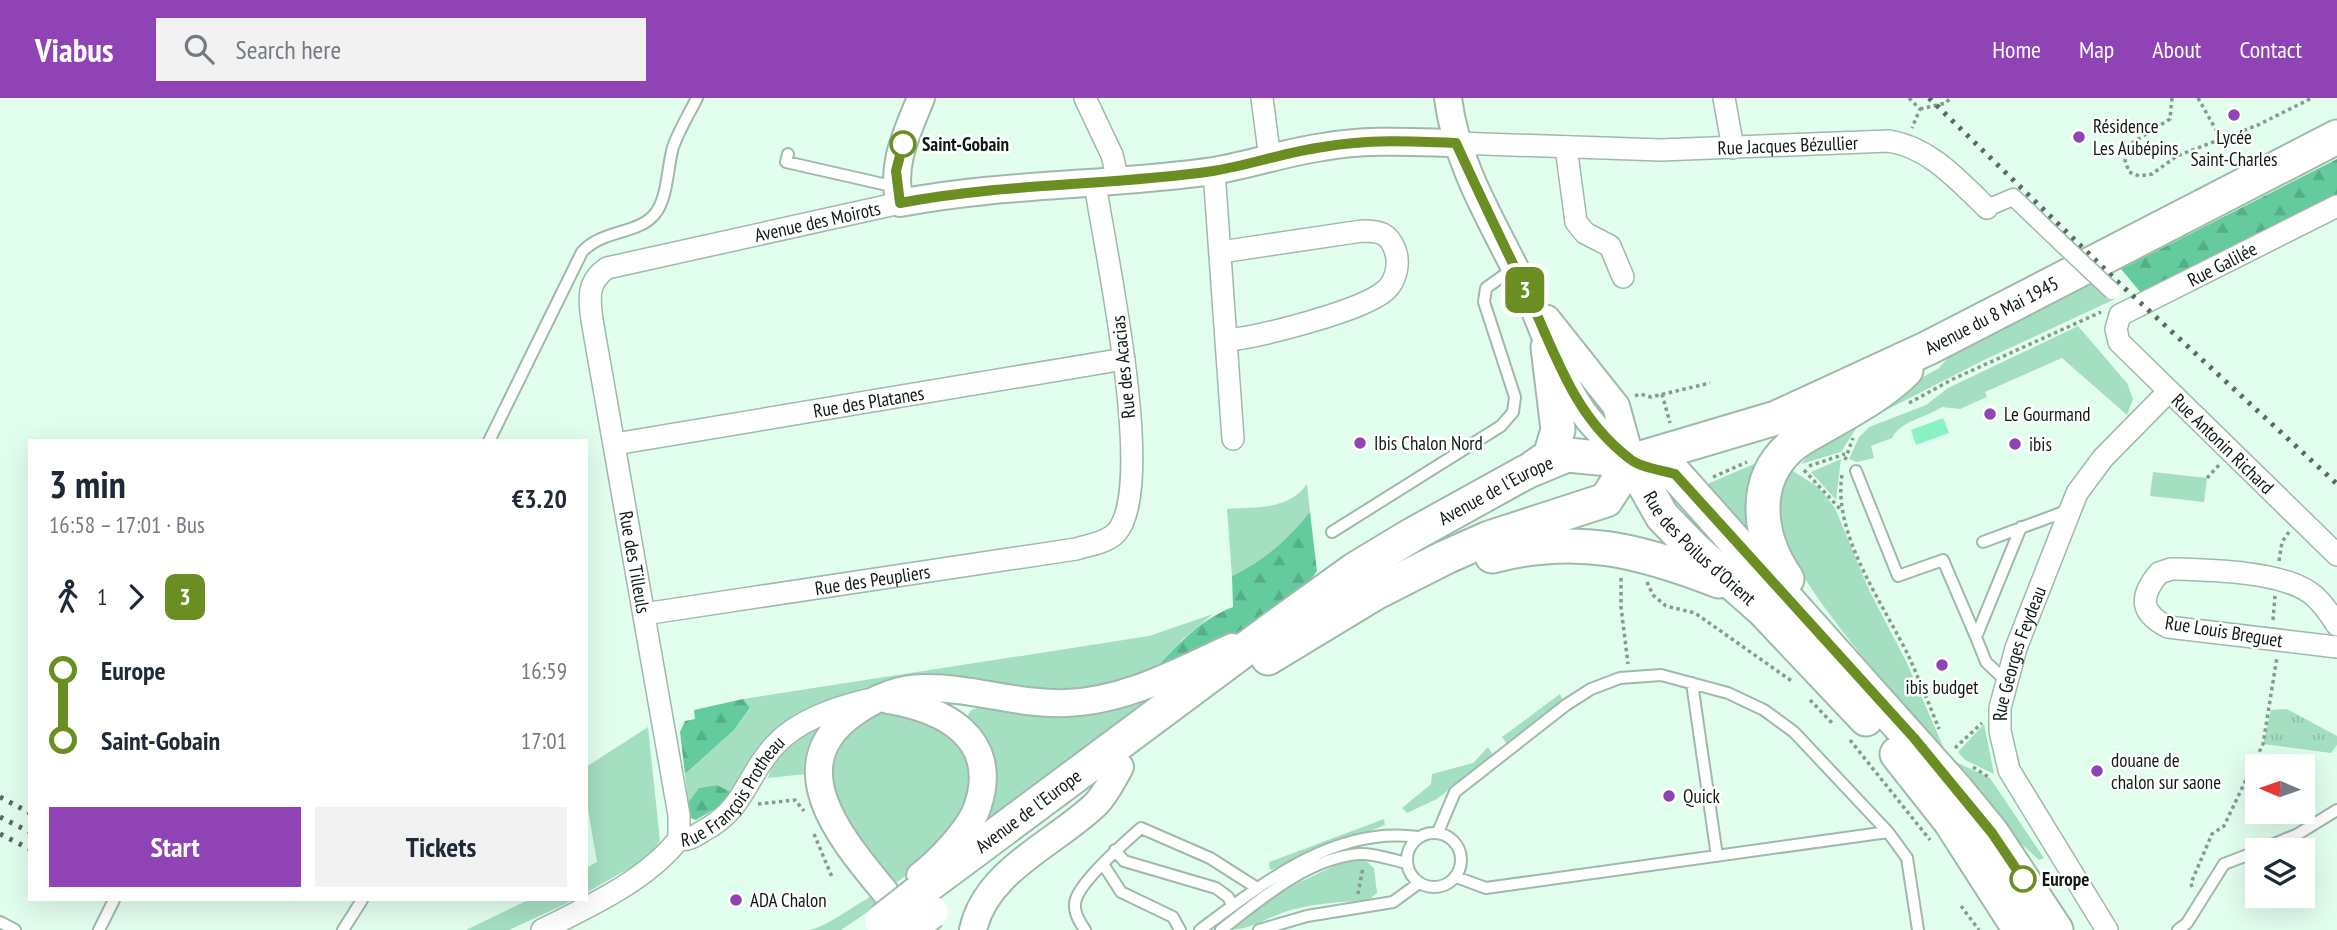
<!DOCTYPE html>
<html lang="en">
<head>
<meta charset="utf-8">
<style>
	body { margin:0; font-family:"PT Sans Narrow",sans-serif; background:#f2f2f3; color:#1f2937; height:100vh; display:flex; flex-direction:column; font-size:26px; white-space:nowrap }
	* { box-sizing:border-box; margin:0 }
	p { font-size:23px; color:#747a83 }
	.icon { flex:none; width:38px; height:38px; fill:none; stroke:currentColor; stroke-width:2; stroke-linecap:round; stroke-linejoin:round }
	.map { position:relative; flex:1; overflow:hidden }
	.side { position:absolute; left:28px; top:341px; width:560px; height:462px; display:flex; flex-direction:column; background:#fff; border-radius:0px; box-shadow:0 7px 28px #0002 }
	.side>* { flex:none }
	.badge { padding:0 14px; border-radius:10px; font-size:24px; line-height:46px }
	.needle { width:46px; rotate:272deg }
	.fabs { position:absolute; left:2245px; top:656px; display:grid; gap:14px }
	.fabs a { display:grid; place-items:center; width:70px; height:70px; border-radius:0px; background:#fff; box-shadow:0 7px 28px #0002; font-size:35px }
	.map>.badge { position:absolute; translate:-50% -50%; box-shadow:0 0 0 4px #fff }
	.legs { display:flex; align-items:center; gap:10px; height:77px; padding:0 21px; font-size:23px }
	.legs p { margin-inline-start:auto }
	.overview { display:flex; align-items:center; justify-content:space-between; height:119px; padding:0 21px }
	h1 { font-size:38px; font-weight:700; line-height:52px }
	.cta { display:flex; gap:14px; margin-top:auto; padding:14px 21px }
	.cta a { flex:1; height:80px; border-radius:0px; background:#8f43b4; color:#fff; font-size:28px; font-weight:700; line-height:80px; text-align:center }
	.cta a+a { background:#f2f2f3; color:#1f2937 }
	ul { padding:0 21px; list-style:none }
	li { display:flex; align-items:center; gap:24px; height:70px; font-size:26px }
	li i { display:grid; place-items:center; width:10px; height:100%; margin:0 9px; background:currentColor }
	li i::after { content:''; width:18px; height:18px; margin:-9px; border:5px solid; border-radius:50%; background:#fff }
	li p { margin-inline-start:auto }
	li:first-child i { background:linear-gradient(#0000 50%,currentColor 0) }
	li:last-child i { background:linear-gradient(currentColor 50%,#0000 0) }
	header { display:flex; align-items:center; gap:42px; box-sizing:border-box; height:98px; padding:0 35px; background:#8f43b4; color:#fff }
	header strong { font-size:33px }
	nav { display:flex; gap:38px; margin-inline-start:auto; font-size:24px }
	.search { width:490px; height:63px; background:#f2f2f3; display:flex; align-items:center; gap:18px; box-sizing:border-box; padding:0 24px; border-radius:0px; color:#747a83; font-size:26px }
	.map>svg:first-child { display:block }
	.grass { fill:#a5dfc2 }
	.forest { fill:url(#forest-firs) }
	.park { fill:url(#park-tufts) }
	.water { fill:#8af2c2 }
	.lines { fill:none; stroke-linecap:round; stroke-linejoin:round }
	.service-casing { stroke:#9fbaac; stroke-width:14 }
	.pedestrian-casing { stroke:#9fbaac; stroke-width:19 }
	.minor-casing { stroke:#9fbaac; stroke-width:24 }
	.tertiary-casing { stroke:#9fbaac; stroke-width:30 }
	.primary-casing { stroke:#9fbaac; stroke-width:37 }
	.path { stroke:#879b91; stroke-width:3.5; stroke-dasharray:3.5 3.5; stroke-linecap:butt }
	.service { stroke:#fff; stroke-width:10 }
	.pedestrian { stroke:#fff; stroke-width:16 }
	.minor { stroke:#fff; stroke-width:21 }
	.tertiary { stroke:#fff; stroke-width:26 }
	.primary { stroke:#fff; stroke-width:33 }
	.rail { stroke:#5a6b62; stroke-width:5; stroke-dasharray:3.5 7; stroke-linecap:butt }
	.pedestrian-bridge-casing { stroke:#9fbaac; stroke-width:19; stroke-linecap:butt }
	.primary-bridge-casing { stroke:#9fbaac; stroke-width:37; stroke-linecap:butt }
	.pedestrian-bridge { stroke:#fff; stroke-width:16 }
	.primary-bridge { stroke:#fff; stroke-width:33 }
	.line-1-casing { stroke:#fff; stroke-width:16 }
	.line-1 { stroke:#6b8e23; stroke-width:10 }
	.poi-dot { fill:#8f43b4; stroke:#fff; stroke-width:2.5 }
	.stop-1-dot { fill:#fff; stroke:#6b8e23; stroke-width:3.5 }
	.labels { text-anchor:middle; stroke-width:5; stroke-linejoin:round; paint-order:stroke }
	.poi-label { font-size:19px; fill:#101a15; stroke:#fff; text-anchor:start }
	.stop-label { font-size:19px; font-weight:bold; fill:#101a15; stroke:#fff; text-anchor:start }
	.street-label { font-size:19px; fill:#101a15; stroke:#fff }
</style>
</head>
<body>
<header>
<strong>Viabus</strong>
<div class="search"><svg class="icon" aria-label="search" viewBox="0 0 24 24"><circle cx="10" cy="10" r="6"/><path d="M15 15l6 6"/></svg>Search here</div>
<nav><a>Home</a><a>Map</a><a>About</a><a>Contact</a></nav>
</header>
<div class="map">
<svg width="2337" height="832" viewBox="0 0 2337 832">
	<defs>
		<pattern id="forest-firs" width="22" height="20" patternUnits="userSpaceOnUse" patternTransform="scale(1.75)"><rect width="22" height="20" fill="#63cb9d"/><path d="M5 1l3.5 6h-7zM16 11l3.5 6h-7z" fill="#55ae86"/></pattern>
		<pattern id="park-tufts" width="24" height="20" patternUnits="userSpaceOnUse" patternTransform="scale(1.75)"><rect width="24" height="20" fill="#a5dfc2"/><path d="M3 7l-1-3M5 7V3M7 7l1-3M15 17l-1-3M17 17v-4M19 17l1-3" fill="none" stroke="#8dbfa6"/></pattern>
	</defs>
	<rect width="100%" height="100%" fill="#e2feef"/>
	<path class="grass" d="M2094,182L2115,201L1984,262L1859,326L1841,354L1801,366L1813,352L1815,340L1939,270L1951,256Z
		M2078,228L2127,285L2133,301L2127,317L2062,260L1985,294L1987,299L1960,311L1942,309C1928,319 1900,323 1892,340L1871,348L1874,360L1857,364L1849,361L1859,339L1869,329L1926,307L1948,290Z
		M1768,360L1759,448L1705,387Z
		M1841,361L1836,402L1811,374Z
		M1790,371L1818,389L1835,410L1869,492L1906,563L1946,655C1906,610 1785,477 1778,422C1776,403 1784,388 1790,371Z
		M2153,374L2207,380L2204,404L2150,398Z
		M1307,386L1310,414C1287,442 1265,462 1232,478L1227,411C1256,409 1289,412 1307,386Z
		M1213,516L1182,542L1146,582L1077,598L877,588L811,612L731,694L717,687L700,690L688,705L685,676L734,632L750,611L743,601L1149,538Z
		M1151,596L1154,603L955,756L975,726L967,618L971,612L986,607Z
		M1560,596L1563,602L1507,646L1502,639Z
		M899,613L923,615L971,655C979,722 940,752 892,788C873,763 826,709 831,676C833,666 838,654 842,646C854,622 873,614 899,613Z
		M1984,626L1994,676L1965,662L1958,654Z
		M818,627L820,635L807,676L768,680C775,653 795,642 818,627Z
		M648,629L660,743L647,760L586,795V770L597,764L586,700V669Z
		M1488,649L1493,657L1437,701L1407,715L1402,710L1431,686L1432,676L1473,665Z
		M1956,664L1990,680L2044,760L2039,762L2010,736Z
		M1384,721L1385,727L1270,772L1269,764Z
		M1353,759L1365,762L1374,770L1377,795L1369,802C1343,804 1316,805 1291,812C1269,818 1252,832 1229,832L1281,793Z
		M872,798L879,806L841,832H809C827,829 854,807 872,798Z
		M528,802H574L509,832H466Z"/>
	<path class="forest" d="M2337,61V99L2142,196L2121,171Z
		M1310,414L1317,473L1307,487L1210,553L1146,582C1172,553 1196,523 1233,509L1232,478C1265,462 1287,442 1310,414Z
		M743,601L750,610L734,632L685,676L680,634L685,623L695,621L694,612Z
		M717,687L731,694L718,709L696,722L691,720L688,705L699,690Z"/>
	<path class="park" d="M2287,611L2337,638V647L2331,655L2263,646L2271,612Z"/>
	<path class="water" d="M1943,320L1949,335L1916,347L1911,332Z"/>
	<g class="lines">
		<defs>
			<path id="service" d="M788,56L786,64L896,89
				M489,343L582,154C603,131 636,137 654,117C668,101 667,70 673,49C679,32 689,16 697,0
				M1856,373L1898,478L1943,462L1976,539
				M1332,434L1501,328L1513,314L1515,299L1484,204L1486,190L1514,170
				M1983,444L2069,412
				M2005,582L1986,564L1976,539L2021,429
				M1692,585L1717,758
				M1438,734L1455,694L1566,607L1591,591L1620,580L1661,577L1728,595L1764,612L1794,634L1888,734L1907,760L1918,832
				M1407 762a27 27 0 1 1 54 0a27 27 0 1 1-54 0Z
				M1115,752L1124,763L1216,790L1228,799L1233,808
				M2260,752L2298,736L2337,712
				M1103,766L1121,794L1173,819L1180,832
				M1456,779L1486,790L1888,734
				M0,824L15,832
				M99,832L114,802
				M343,832L362,802
				M1085,832C1079,823 1072,812 1076,801C1082,782 1125,744 1141,730L1210,760L1257,790
				M1200,832C1262,786 1335,727 1418,739
				M1221,832C1260,802 1307,760 1359,756C1375,755 1391,762 1407,765
				M1259,832L1307,818L1393,804L1419,785
				M2178,832L2187,825L2224,766L2258,753"/>
			<path id="pedestrian" d="M1987,110L2013,99L2060,144"/>
			<g id="minor">
				<path d="M1085,0L1112,57L1118,82"/>
				<path d="M1262,0L1270,61"/>
				<path d="M1724,0L1733,50"/>
				<path id="s1" d="M1456,45L1661,52L1889,43C1929,49 1959,83 1987,110"/>
				<path d="M1566,49L1576,124L1585,135L1610,148L1623,179"/>
				<path d="M1214,73L1233,341"/>
				<path id="s2" d="M2337,108L2120,217L2116,231L2119,244L2337,457"/>
				<path d="M1221,154L1362,133C1380,133 1389,135 1395,152C1400,165 1396,183 1386,192C1363,213 1259,239 1227,242"/>
				<path id="s3" d="M615,346L1124,261"/>
				<path id="s4" d="M644,516L1076,451C1089,447 1106,445 1116,435C1158,389 1104,149 1095,85"/>
				<path d="M2337,527C2330,516 2321,502 2309,494C2278,473 2208,472 2171,471L2159,475C2139,499 2140,515 2168,529L2337,549"/>
				<path id="s5" d="M679,741V717L592,222C589,200 587,184 607,170L900,105"/>
				<path id="s6" d="M679,741C688,743 695,738 703,733C746,710 745,679 775,647C798,622 835,610 867,602"/>
				<path d="M542,832C588,809 646,783 679,741"/>
				<path id="s7" d="M2107,832L2009,672L2000,633V610L2016,550L2077,395L2103,360L2169,293"/>
			</g>
			<path id="tertiary" d="M921,0C907,35 890,67 900,105C1003,85 1110,88 1213,73C1250,67 1286,54 1323,49C1368,41 1411,44 1456,45
				M1448,0C1457,72 1498,132 1528,197C1547,238 1560,286 1589,322C1601,337 1618,350 1631,363
				M1547,221L1616,308L1631,362
				M888,602C943,611 1000,639 978,707C971,731 939,763 920,778
				M885,794C845,745 779,671 851,617C873,601 896,590 924,590C971,589 1018,607 1066,605C1126,603 1179,573 1232,549
				M973,832C986,772 1056,745 1096,706C1106,696 1113,681 1120,669"/>
			<g id="primary">
				<path id="s8" d="M1631,363L1776,320L1928,250L2337,39"/>
				<path id="s9" d="M1631,363L1662,418L1695,452L1762,511L1866,621"/>
				<path d="M1534,369L1550,358L1558,332L1548,249"/>
				<path d="M1492,458C1577,436 1639,452 1719,483"/>
				<path d="M1787,481C1759,441 1750,385 1790,349C1800,340 1815,333 1827,326C1855,310 1883,295 1906,272"/>
				<path d="M1268,560L1377,494L1446,459L1489,440L1606,402L1631,363"/>
				<path d="M1897,656L1950,723L2020,832"/>
				<path id="s10" d="M919,794L1271,532L1354,472L1412,437L1526,374L1567,357L1631,363L1675,376L1956,691L1992,735L2056,832"/>
			</g>
		</defs>
		<use href="#service" class="service-casing"/>
		<use href="#pedestrian" class="pedestrian-casing"/>
		<use href="#minor" class="minor-casing"/>
		<use href="#tertiary" class="tertiary-casing"/>
		<use href="#primary" class="primary-casing"/>
		<path class="path" d="M1909,0L1920,11L1912,30
			M2172,0L2170,21L2129,47L2125,62L2129,74L2139,78L2152,76L2177,58L2258,27L2312,0
			M2198,0L2220,39
			M1920,11L1946,5L1950,0
			M1662,296L1670,325
			M1635,298L1640,296L1651,299L1710,285
			M1909,305L1953,281L2101,214
			M1845,362L1853,340
			M1809,368L1845,356
			M1804,372L1841,412
			M1842,377C1832,437 1885,508 1910,561C1920,584 1930,608 1939,631
			M1713,379L1747,364
			M2207,380L2220,366
			M2279,463L2282,444L2289,434
			M1621,480V509L1628,566
			M1647,484L1653,497L1666,508L1695,515L1793,584
			M2273,522L2275,498
			M1810,602L1834,627
			M1850,642L1930,742
			M1955,650L1982,625
			M1973,669L1990,680
			M758,706L795,702L804,713
			M814,736L832,779
			M2192,789L2191,785L2212,736L2224,728L2263,646L2277,559
			M1358,796L1363,769
			M1961,808L1979,832"/>
		<use href="#service" class="service"/>
		<use href="#pedestrian" class="pedestrian"/>
		<use href="#minor" class="minor"/>
		<use href="#tertiary" class="tertiary"/>
		<use href="#primary" class="primary"/>
		<path class="rail" d="M1929,0L2119,185L2337,386
			M0,699L30,715
			M0,719L30,734
			M0,736L30,751"/>
		<defs>
			<path id="pedestrian-bridge" d="M2060,144L2112,193"/>
			<path id="primary-bridge" d="M882,823L919,794
				M909,832L931,814"/>
		</defs>
		<use href="#pedestrian-bridge" class="pedestrian-bridge-casing"/>
		<use href="#primary-bridge" class="primary-bridge-casing"/>
		<use href="#pedestrian-bridge" class="pedestrian-bridge"/>
		<use href="#primary-bridge" class="primary-bridge"/>
	</g>
	<g class="lines">
		<defs>
			<path id="line-1" d="M903,46L896,73L900,105C1003,85 1110,88 1213,73C1250,67 1286,54 1323,49C1368,41 1411,43 1456,45C1479,96 1503,145 1527,195C1556,256 1573,318 1630,361C1641,370 1662,372 1675,376L1914,640L1992,735L2023,781"/>
		</defs>
		<use href="#line-1" class="line-1-casing"/>
		<use href="#line-1" class="line-1"/>
	</g>
	<g class="poi-dot">
		<circle cx="2234" cy="17" r="7"/>
		<circle cx="2079" cy="39" r="7"/>
		<circle cx="1990" cy="316" r="7"/>
		<circle cx="1360" cy="345" r="7"/>
		<circle cx="2015" cy="346" r="7"/>
		<circle cx="1942" cy="567" r="7"/>
		<circle cx="2097" cy="673" r="7"/>
		<circle cx="1669" cy="698" r="7"/>
		<circle cx="736" cy="802" r="7"/>
	</g>
	<g class="stop-1-dot">
		<circle cx="903" cy="46" r="12"/>
		<circle cx="2023" cy="781" r="12"/>
	</g>
	<g class="labels">
		<g class="poi-label">
			<text x="2093" y="35">Résidence<tspan x="2093" dy="22">Les Aubépins</tspan></text>
			<text x="2234" y="46" text-anchor="middle">Lycée<tspan x="2234" dy="22">Saint-Charles</tspan></text>
			<text x="2004" y="323">Le Gourmand</text>
			<text x="1374" y="352">Ibis Chalon Nord</text>
			<text x="2029" y="353">ibis</text>
			<text x="1942" y="596" text-anchor="middle">ibis budget</text>
			<text x="2111" y="669">douane de<tspan x="2111" dy="22">chalon sur saone</tspan></text>
			<text x="1683" y="705">Quick</text>
			<text x="750" y="809">ADA Chalon</text>
		</g>
		<g class="stop-label">
			<text x="922" y="53">Saint-Gobain</text>
			<text x="2042" y="788">Europe</text>
		</g>
		<g class="street-label">
			<text dy="7" stroke="none"><textPath href="#s1" startOffset="332">Rue Jacques Bézullier</textPath></text>
			<text dy="7" stroke="none"><textPath href="#s5" startOffset="800">Avenue des Moirots</textPath></text>
			<text transform="translate(2222 166) rotate(-27)" y="7">Rue Galilée</text>
			<text dy="7" stroke="none"><textPath href="#s8" startOffset="390">Avenue du 8 Mai 1945</textPath></text>
			<text transform="translate(1123 269) rotate(-96)" y="7">Rue des Acacias</text>
			<text dy="7" stroke="none"><textPath href="#s3" startOffset="257">Rue des Platanes</textPath></text>
			<text dy="7" stroke="none"><textPath href="#s2" startOffset="416">Rue Antonin Richard</textPath></text>
			<text dy="7" stroke="none"><textPath href="#s10" startOffset="704">Avenue de l'Europe</textPath></text>
			<text dy="7" stroke="none"><textPath href="#s9" startOffset="112">Rue des Poilus d'Orient</textPath></text>
			<text transform="translate(635 464) rotate(80)" y="7">Rue des Tilleuls</text>
			<text dy="7" stroke="none"><textPath href="#s4" startOffset="231">Rue des Peupliers</textPath></text>
			<text transform="translate(2224 533) rotate(9)" y="7">Rue Louis Breguet</text>
			<text dy="7" stroke="none"><textPath href="#s7" startOffset="308">Rue Georges Feydeau</textPath></text>
			<text dy="7" stroke="none"><textPath href="#s6" startOffset="75">Rue François Protheau</textPath></text>
			<text dy="7" stroke="none"><textPath href="#s10" startOffset="136">Avenue de l'Europe</textPath></text>
		</g>
	</g>
</svg>
<div class="fabs">
<a><svg class="needle" viewBox="-14 -14 28 28"><path d="M0-13l5 13h-10z" fill="#e53935"/><path d="M0 13l5-13h-10z" fill="#747a83"/></svg></a>
<a><svg class="icon" aria-label="layers" viewBox="0 0 24 24"><path d="M12 4l9 5-9 5-9-5zM3 14l9 5 9-5"/></svg></a>
</div>
<b class="badge" style="left:1525px;top:192px;background:#6b8e23;color:#fff">3</b>
<section class="side">
<div class="overview"><div><h1>3 min</h1><p>16:58 – 17:01 · Bus</p></div><b>€3.20</b></div>
<div class="legs"><svg class="icon" aria-label="walk" viewBox="0 0 24 24"><circle cx="13" cy="4" r="2"/><path d="M13 8l-2 6 4 7M11 14l-3 7M7 12l3-4h3l4 4"/></svg>1<svg class="icon" aria-label="forward" viewBox="0 0 24 24"><path d="M9 5l7 7-7 7"/></svg><b class="badge" style="background:#6b8e23;color:#fff">3</b></div>
<ul>
<li><i style="color:#6b8e23"></i><b>Europe</b><p>16:59</p></li>
<li><i style="color:#6b8e23"></i><b>Saint-Gobain</b><p>17:01</p></li>
</ul>
<div class="cta"><a>Start</a><a>Tickets</a></div>
</section>
</div>
</body>
</html>
